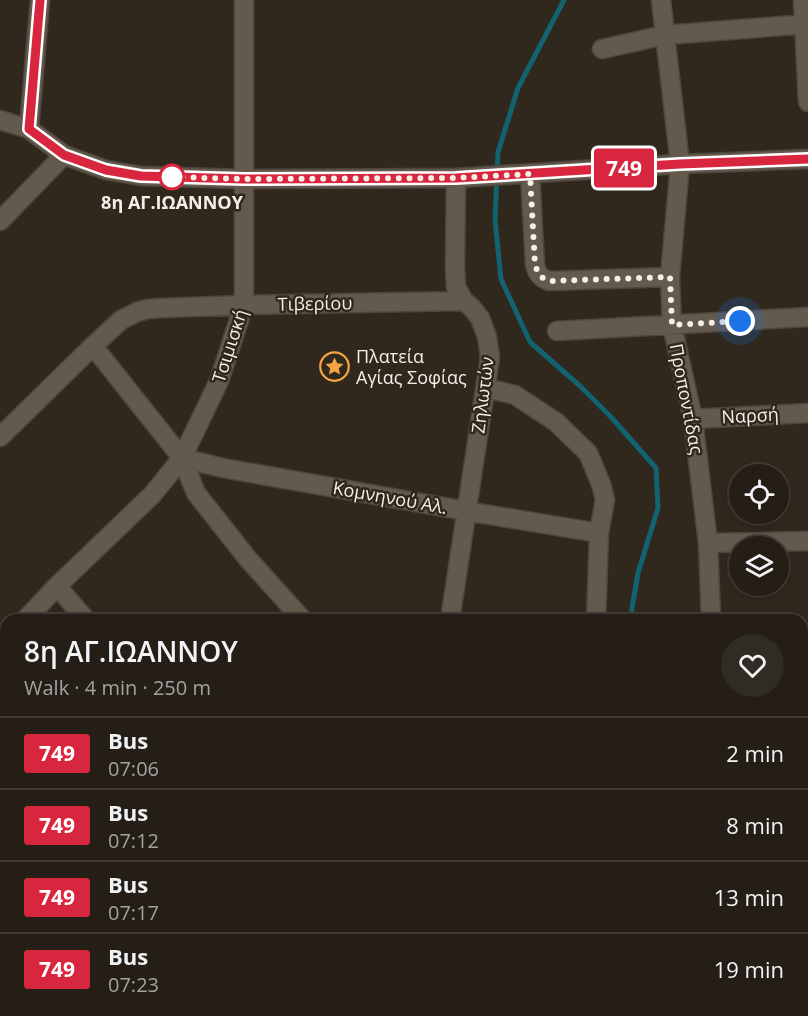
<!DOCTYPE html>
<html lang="en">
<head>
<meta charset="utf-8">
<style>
	body { margin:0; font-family:"Open Sans",sans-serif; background:#302b23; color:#f1f3f6; height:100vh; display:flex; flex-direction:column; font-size:22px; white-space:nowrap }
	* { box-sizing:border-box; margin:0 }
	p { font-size:20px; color:#a3a2a1 }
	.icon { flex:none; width:33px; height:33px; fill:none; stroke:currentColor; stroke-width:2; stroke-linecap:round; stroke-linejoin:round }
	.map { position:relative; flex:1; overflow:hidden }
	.side { position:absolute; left:0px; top:614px; width:808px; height:404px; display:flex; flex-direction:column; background:#241e16; border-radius:18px 18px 0 0; box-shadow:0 3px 9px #0003,0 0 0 2px #413c35 }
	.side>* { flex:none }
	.badge { padding:0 12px; border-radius:4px; font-size:21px; line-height:39px }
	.controls { position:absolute; left:729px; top:464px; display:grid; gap:12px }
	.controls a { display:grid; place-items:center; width:60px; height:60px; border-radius:50%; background:#241e16; box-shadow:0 3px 9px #0003,0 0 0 2px #413c35; font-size:30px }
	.you { position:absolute; width:30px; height:30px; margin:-15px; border:4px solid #fff; border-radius:50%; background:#1a73e8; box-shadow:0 0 0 9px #1a73e833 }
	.map>.badge { position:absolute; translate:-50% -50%; box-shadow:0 0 0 3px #fff }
	.round { display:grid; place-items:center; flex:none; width:63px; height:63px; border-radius:32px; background:#302b23 }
	.summary { display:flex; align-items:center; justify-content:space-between; height:102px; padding:0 24px }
	h1 { font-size:28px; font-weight:600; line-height:45px }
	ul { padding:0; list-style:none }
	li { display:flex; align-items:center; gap:18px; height:72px; padding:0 24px; border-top:2px solid #413c35 }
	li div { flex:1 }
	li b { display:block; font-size:22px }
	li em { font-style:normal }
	li .badge { min-width:66px; font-weight:700; text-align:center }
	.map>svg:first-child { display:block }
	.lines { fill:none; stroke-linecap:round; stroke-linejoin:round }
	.stream { stroke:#126270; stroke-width:5 }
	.minor-casing { stroke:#4d463c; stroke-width:21 }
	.tertiary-casing { stroke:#4d463c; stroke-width:21 }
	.minor { stroke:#63594c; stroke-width:18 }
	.tertiary { stroke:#63594c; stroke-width:18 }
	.line-casing { stroke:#fff; stroke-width:14 }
	.line { stroke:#d7263d; stroke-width:9 }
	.walk { stroke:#f5efe8; stroke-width:6; stroke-dasharray:0 10.8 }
	.stop-dot { fill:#fff; stroke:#d7263d; stroke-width:3 }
	.labels { text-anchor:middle; stroke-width:5; stroke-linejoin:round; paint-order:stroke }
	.stop-label { font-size:18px; font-weight:bold; fill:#f5efe8; stroke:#30281d }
	.street-label { font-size:18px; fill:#f5efe8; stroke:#30281d }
	.poi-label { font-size:18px; fill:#f5efe8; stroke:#30281d; text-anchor:start }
</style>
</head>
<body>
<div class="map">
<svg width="808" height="1016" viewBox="0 0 808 1016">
	<rect width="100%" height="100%" fill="#30281d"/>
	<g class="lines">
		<path class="stream" d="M564,0L518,88L498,152L495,220L501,279L530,342L580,386L611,417L656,468L658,508L638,573L630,620
			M710,1011L715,1016"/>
		<defs>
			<path id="minor" d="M661,0L680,164L670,277L672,325L693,419L708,543L711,620
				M803,0L808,102
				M602,49L665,35L808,24
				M29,129L40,0
				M530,174L535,265C537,273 540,278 549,281L670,277
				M0,221L64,155
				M557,331L808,317
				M93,346L182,458L196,493L248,559L303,620
				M486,388L515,395L556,422L588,453L601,484L605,500L599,533L596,620
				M693,419L808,413
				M0,437L93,346L121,320L137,312L148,309L162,308L244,305L464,301
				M182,458L223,468L466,511L599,533
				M708,543L808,541
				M57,586L86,620
				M25,620L57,586L152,495L182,458L219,381L244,305V0
				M450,620L490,357L487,337L480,318L472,308L464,301L456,287L455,267L456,178
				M0,645L6,639
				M802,655H808
				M0,679L6,686
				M802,728H808
				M0,846L6,840
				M802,848H808
				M315,1011L320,1016
				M455,1011L459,1016
				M680,1011L685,1016
				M758,1011L763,1016
				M23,1016L28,1011
				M135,1016L137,1011
				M385,1016L388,1011"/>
			<path id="tertiary" d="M0,120L29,129L64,155L106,170L141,176L244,179L456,178L680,164L808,159"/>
		</defs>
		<use href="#minor" class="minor-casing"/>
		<use href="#tertiary" class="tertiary-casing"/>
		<use href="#minor" class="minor"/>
		<use href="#tertiary" class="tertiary"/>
	</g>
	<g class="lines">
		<defs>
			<path id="line" d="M40,0L29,129L64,155L106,170L141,176L244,179L456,178L680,164L808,159"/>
		</defs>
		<use href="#line" class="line-casing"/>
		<use href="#line" class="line"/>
		<path class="walk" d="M172,177L244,179L456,178L530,174L535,265C538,273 540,278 549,281L670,277L672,325L740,321"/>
	</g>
	<defs>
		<symbol id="sight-ring" viewBox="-11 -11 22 22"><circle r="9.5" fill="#30281d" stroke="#f4a443" stroke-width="1.5"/><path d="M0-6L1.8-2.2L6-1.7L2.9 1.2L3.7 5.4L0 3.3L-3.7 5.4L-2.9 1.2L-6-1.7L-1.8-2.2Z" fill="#f4a443"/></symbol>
	</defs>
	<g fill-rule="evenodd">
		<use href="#sight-ring" x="318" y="350" width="33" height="33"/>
	</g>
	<circle class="stop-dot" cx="172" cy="177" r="12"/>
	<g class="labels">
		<g class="stop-label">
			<text x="172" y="209">8η ΑΓ.ΙΩΑΝΝΟΥ</text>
		</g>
		<g class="street-label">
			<text transform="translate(315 304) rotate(-1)" y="6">Τιβερίου</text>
			<text transform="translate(230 346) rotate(-72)" y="6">Τσιμισκή</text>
			<text transform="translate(483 395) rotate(-83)" y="6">Ζηλωτών</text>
			<text transform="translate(686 399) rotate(79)" y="6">Προποντίδας</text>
			<text transform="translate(750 416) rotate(-3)" y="6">Ναρσή</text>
			<text transform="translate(390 498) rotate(10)" y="6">Κομνηνού Αλ.</text>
		</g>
		<g class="poi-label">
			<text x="356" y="363">Πλατεία<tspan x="356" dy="21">Αγίας Σοφίας</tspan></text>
		</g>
	</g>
</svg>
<div class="controls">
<a><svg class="icon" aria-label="locate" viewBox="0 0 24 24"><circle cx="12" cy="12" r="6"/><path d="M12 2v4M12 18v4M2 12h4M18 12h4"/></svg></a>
<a><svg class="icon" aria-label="layers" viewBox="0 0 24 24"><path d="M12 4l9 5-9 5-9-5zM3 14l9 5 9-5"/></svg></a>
</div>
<div class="you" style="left:740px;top:321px"></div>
<b class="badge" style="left:624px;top:168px;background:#d7263d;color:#fff">749</b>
<section class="side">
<div class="summary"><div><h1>8η ΑΓ.ΙΩΑΝΝΟΥ</h1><p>Walk · 4 min · 250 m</p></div><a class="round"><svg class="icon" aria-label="heart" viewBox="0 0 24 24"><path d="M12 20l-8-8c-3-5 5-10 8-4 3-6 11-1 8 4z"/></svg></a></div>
<ul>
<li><span class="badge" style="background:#d7263d;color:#fff">749</span><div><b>Bus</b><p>07:06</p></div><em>2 min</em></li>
<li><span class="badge" style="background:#d7263d;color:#fff">749</span><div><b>Bus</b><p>07:12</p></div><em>8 min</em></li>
<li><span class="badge" style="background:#d7263d;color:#fff">749</span><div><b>Bus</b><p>07:17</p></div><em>13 min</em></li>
<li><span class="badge" style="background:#d7263d;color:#fff">749</span><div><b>Bus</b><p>07:23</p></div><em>19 min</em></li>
</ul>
</section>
</div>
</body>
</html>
